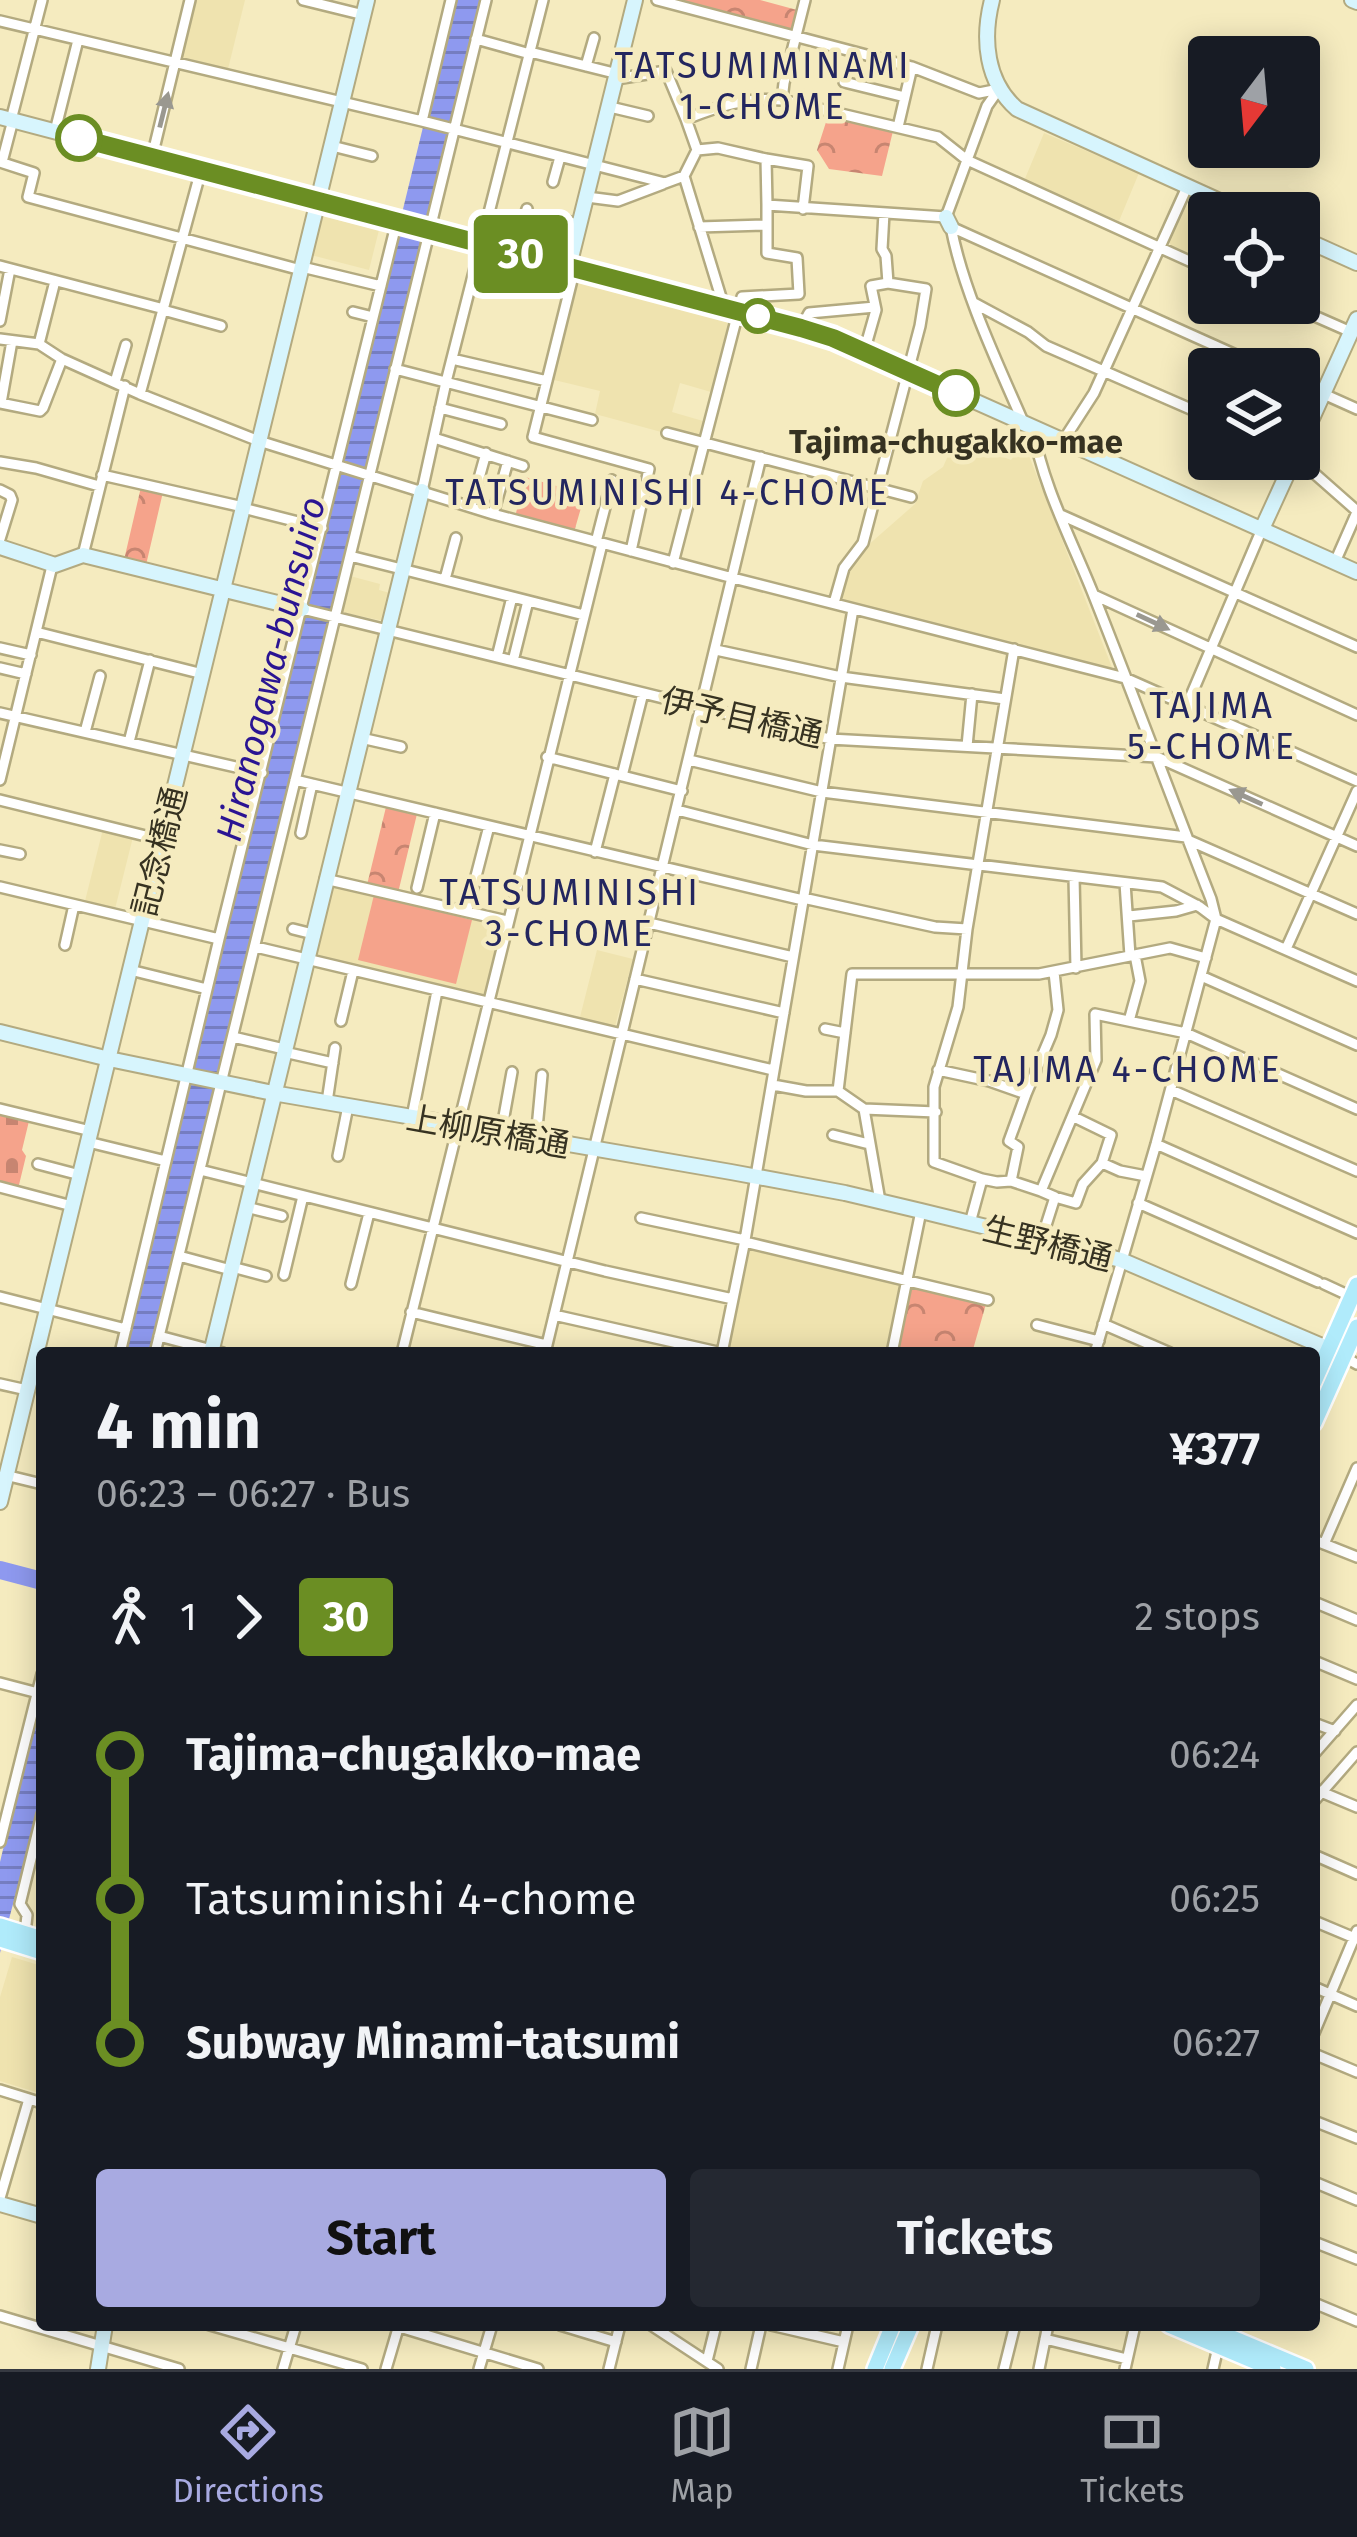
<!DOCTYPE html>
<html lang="en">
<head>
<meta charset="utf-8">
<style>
	body { margin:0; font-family:"Fira Sans","Noto Sans JP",sans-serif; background:#242831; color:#f1f3f6; height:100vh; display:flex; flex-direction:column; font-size:45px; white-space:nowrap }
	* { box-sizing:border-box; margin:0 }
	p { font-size:39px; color:#9ea1a6 }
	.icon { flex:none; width:66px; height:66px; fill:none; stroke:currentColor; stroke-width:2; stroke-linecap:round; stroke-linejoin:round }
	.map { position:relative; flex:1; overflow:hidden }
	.details { position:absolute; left:36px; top:1347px; width:1284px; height:984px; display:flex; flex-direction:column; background:#171b24; border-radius:12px; box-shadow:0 6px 30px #0003 }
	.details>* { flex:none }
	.badge { padding:0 24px; border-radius:9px; font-size:42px; line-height:78px }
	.needle { width:78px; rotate:196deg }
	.tools { position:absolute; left:1188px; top:36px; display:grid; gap:24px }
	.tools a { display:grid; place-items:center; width:132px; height:132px; border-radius:12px; background:#171b24; box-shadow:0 6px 30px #0003; font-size:60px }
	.map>.badge { position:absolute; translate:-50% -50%; box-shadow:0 0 0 6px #fff }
	.legs { display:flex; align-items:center; gap:18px; height:132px; padding:0 60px; font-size:39px }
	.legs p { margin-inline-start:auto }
	.head { display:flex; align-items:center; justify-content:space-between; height:204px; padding:0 60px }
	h1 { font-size:66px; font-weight:700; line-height:90px }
	.primary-button { display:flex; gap:24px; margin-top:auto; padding:24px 60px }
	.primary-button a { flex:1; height:138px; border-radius:12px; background:#a8aae1; color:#111; font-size:48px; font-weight:700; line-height:138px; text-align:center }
	.primary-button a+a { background:#242831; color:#f1f3f6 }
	ul { padding:0 60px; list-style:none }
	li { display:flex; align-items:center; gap:42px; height:144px; font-size:45px }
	li i { display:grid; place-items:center; width:18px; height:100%; margin:0 15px; background:currentColor }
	li i::after { content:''; width:30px; height:30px; margin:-15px; border:9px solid; border-radius:50%; background:#171b24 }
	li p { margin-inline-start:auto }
	li:first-child i { background:linear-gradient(#0000 50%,currentColor 0) }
	li:last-child i { background:linear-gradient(currentColor 50%,#0000 0) }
	.dock { display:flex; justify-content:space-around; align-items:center; height:168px; border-top:3px solid #363941; background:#171b24; font-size:33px; color:#9ea1a6 }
	.dock a { display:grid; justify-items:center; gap:6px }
	.dock .on { color:#a8aae1 }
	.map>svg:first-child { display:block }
	.built { fill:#efe3af }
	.cemetery { fill:url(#cemetery-stones) }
	.park { fill:url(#park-crowns) }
	.garden { fill:#f5a38b }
	.water { fill:url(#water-rules) }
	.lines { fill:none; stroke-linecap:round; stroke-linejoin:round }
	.river { stroke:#8e99ef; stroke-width:18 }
	.street-casing { stroke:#b3aa80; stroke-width:14 }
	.secondary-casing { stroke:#b3aa80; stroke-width:18 }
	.primary-casing { stroke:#fff; stroke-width:20 }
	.street { stroke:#fff; stroke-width:9 }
	.secondary { stroke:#d7f5fd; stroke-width:14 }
	.primary { stroke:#b0ebfb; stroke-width:15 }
	.oneway { fill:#9a9890 }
	.line-1-casing { stroke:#fff; stroke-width:27 }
	.line-1 { stroke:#6b8e23; stroke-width:18 }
	.stop-1-dot { fill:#fff; stroke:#6b8e23; stroke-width:6 }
	.labels { text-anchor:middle; stroke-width:9; stroke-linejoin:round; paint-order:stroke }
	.stop-label { font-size:33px; font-weight:bold; fill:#363221; stroke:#f5ebbf }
	.street-label { font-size:33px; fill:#363221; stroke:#f5ebbf }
	.neighbourhood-label { font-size:36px; letter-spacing:3px; fill:#23265f; stroke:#f5ebbf }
	.water-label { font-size:36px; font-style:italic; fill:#2a1493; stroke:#f5ebbf }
</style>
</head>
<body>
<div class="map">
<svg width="1357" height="2369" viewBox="0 0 1357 2369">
	<defs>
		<pattern id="cemetery-stones" width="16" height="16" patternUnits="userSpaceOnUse" patternTransform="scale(3)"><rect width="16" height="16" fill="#f5a38b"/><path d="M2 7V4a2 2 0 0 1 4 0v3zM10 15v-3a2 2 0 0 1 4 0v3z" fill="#c78571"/></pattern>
		<pattern id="park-crowns" width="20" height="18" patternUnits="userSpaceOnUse" patternTransform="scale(3)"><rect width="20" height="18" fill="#f5a38b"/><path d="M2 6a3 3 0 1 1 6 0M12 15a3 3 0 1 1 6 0" fill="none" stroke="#c78571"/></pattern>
		<pattern id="water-rules" width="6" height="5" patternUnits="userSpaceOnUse" patternTransform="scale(3)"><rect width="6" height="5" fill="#8e99ef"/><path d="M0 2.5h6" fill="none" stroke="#757dc1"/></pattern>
	</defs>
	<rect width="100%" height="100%" fill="#f5ebbf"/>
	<path class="built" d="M195,0H245L228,69L181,57Z
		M1044,133L1139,173L1119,221L1024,181Z
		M1199,200L1229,213H1209V264L1172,247L1169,242L1184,207Z
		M321,216L379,230L369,270L311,255Z
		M576,280L729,320L711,392L680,383L672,412L703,421L699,438L665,433L595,414L600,391L550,379Z
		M956,438L1011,460L1024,443L1113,670L844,600L841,595L846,572L858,554L915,504L923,481L943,467Z
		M350,576L380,584L379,590L390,593L384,621L341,612Z
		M103,829L133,837L115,909L85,901Z
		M331,883L503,922L485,993L480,996L316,958L313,954Z
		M597,950L633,959L614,1030L579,1021Z
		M751,1247L899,1285L885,1353H728Z
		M12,1957L42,1966V2094L0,2081V1997Z"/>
	<path class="cemetery" d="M0,1115L29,1121L22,1150L26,1156L18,1189L0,1185Z"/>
	<path class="park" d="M674,0H760L797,10L793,27L790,29Z
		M828,116L893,131L882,176L829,169L817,150Z
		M525,477L585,494L574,532L515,517Z
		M141,487L163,492L146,565L124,560Z
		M386,807L417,814L398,893L367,885Z
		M908,1286L986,1304L972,1353H896Z"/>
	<path class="garden" d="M374,895L472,920L456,984L358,960Z"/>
	<path class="water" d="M454,0H483L151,1353H124Z
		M42,1687V1795L0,1953V1862Z"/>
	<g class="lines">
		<path class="river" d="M0,1570L42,1581"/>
		<defs>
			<path id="street" d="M303,0L364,15
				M657,0L912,67L979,93L999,89
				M0,21L422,121L665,183L684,176
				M476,39L530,54
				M530,52L618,74
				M586,66L594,38
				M616,79L666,71L686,119
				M844,82L905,97
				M782,100L784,83L805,0
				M610,107L648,116
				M11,120L42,0
				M422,121L451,0
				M898,127L912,67
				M55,131L78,40
				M332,146L372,156
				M697,150L718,148L766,159L767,205
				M152,157L190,0
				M766,159L808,166L803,209
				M0,162L34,173L28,197L301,270
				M2,162L13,120
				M553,182L560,157
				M587,197L618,201L663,184
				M560,219L580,225
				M699,227L767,225V205L946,217L987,106L999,89
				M951,227L1267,369
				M951,227C963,291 998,364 1024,424
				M514,252L527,209
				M0,266L164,309
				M302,267L381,286
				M575,268L533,437L649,469L631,551
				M974,303L1028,332L1046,346L1209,417
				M1285,303L1351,332
				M724,307L684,176L697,150L686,119C719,106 746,97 782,100L938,137L967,160L1209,270
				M163,310L221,326
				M353,312L373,317
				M0,321L10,269
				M801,328L809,313L875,307
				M0,339L39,344L62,359L140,394L259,441L493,514L733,578L1125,678L1357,781
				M39,344L55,281
				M864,352L876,310L871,286L888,283
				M452,359L547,381
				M395,369L592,420
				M115,382L126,345
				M1299,383L1357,409
				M140,394L201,170
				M0,403L40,411L43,408L62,359
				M1,403L12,341
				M440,408L501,424
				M1033,428C1042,484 1071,539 1092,591C1133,694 1171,797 1211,899L1216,919L1156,1144L1095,1353
				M667,433L911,497
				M434,438L523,466
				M1063,441L1094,393L1187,187
				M1298,459L1357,511
				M0,462L36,468L99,486
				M102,475L243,507
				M0,490L10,495L12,500L0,539
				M422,491L446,382L543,0
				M471,507L486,453
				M243,508L322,528
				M493,514L508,461
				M1061,515L1357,647
				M596,542L612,480
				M83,555L125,386
				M350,556L584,615
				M1335,562L1357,512
				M673,563L742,297L799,294L797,258L767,253V225
				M445,579L456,538
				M1094,595L1357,715
				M834,603L844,568L863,543L920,326L926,289L888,283L886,256L882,249L884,213
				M302,609L830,739L1157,757L1357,846
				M36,632L203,674
				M0,648L31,655
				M1014,649L967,929L958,1007L934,1087V1162L982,1179L997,1182L1011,1181L1041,1191
				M716,650L841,677L1005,699
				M497,657L512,597
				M513,661L528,601
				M0,668L26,674
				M1187,705L1262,529
				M0,713L262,773
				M85,732L100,676
				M361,738L401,747
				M129,742L150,660
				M967,746L972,694
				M547,757L682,791
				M689,760L822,792L1186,837
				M622,776L643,693
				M0,780L51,570L55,565
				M295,780L803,900
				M0,800L162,840
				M677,810L813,845L1162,887L1200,907L1216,919L1357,981
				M301,833L312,784
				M1188,840L1357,914
				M0,850L20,854
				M595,852L615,774
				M1074,877L1076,968
				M325,879L507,921
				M1125,883L1130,956
				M0,887L219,939
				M417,888L435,813
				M803,898L935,927L967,929
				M467,911L489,826
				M1129,916L1176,911L1197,905
				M649,923L793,957
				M293,929L313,934
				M65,945L74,905
				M256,947L773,1070
				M1286,949L1357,791
				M130,970L207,989
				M1201,976L1357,1045
				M635,979L784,1013
				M341,1021L353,971
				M1129,1021L1140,981L1135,955
				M825,1029L845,1033
				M233,1037L284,1049
				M284,1052L333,1063
				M938,1070L989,1081L1026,1094L1051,1035L1058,1010L1054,972
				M773,1085L806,1091H838
				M1171,1090L1357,1171
				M327,1102L335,1048
				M0,1109L91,1131
				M864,1109L936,1112
				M412,1117L437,991
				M501,1133L512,1072
				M833,1135L869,1144
				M536,1139L542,1075
				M88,1142L166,1161
				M1156,1144L1357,1233
				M338,1156L348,1106
				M1102,1163L1120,1171L1146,1176
				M38,1164L80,1175
				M200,1170L605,1271L733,1299
				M1011,1181L1018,1147L1009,1141L1026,1094
				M0,1187L72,1206
				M1055,1197L1076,1203L1083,1184L1102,1163L1111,1135L1074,1117
				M880,1201L864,1109L838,1091L852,974H1039L1170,948L1206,958
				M1138,1203L1318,1282
				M246,1207L282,1216
				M641,1218L745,1240
				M970,1223L982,1179
				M1041,1241L1055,1197L1041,1191L1096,1060L1095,1014L1186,1033L1357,1109
				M745,1242L988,1300
				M179,1256L231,1270
				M232,1267L266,1276
				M284,1275L303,1196
				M351,1284L369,1213
				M1324,1284L1352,1297
				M0,1297L126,1329
				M411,1312L547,1345
				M554,1315L722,1353L745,1240L853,609
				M1103,1324L1170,1353
				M1037,1325L1099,1341
				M159,1336L223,1353
				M1329,1349L1357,1364
				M120,1353L219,939L397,221
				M155,1353L486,0
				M402,1353L602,544
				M545,1353L761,457
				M892,1353L921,1211
				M0,1384L27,1390
				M5,1475L42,1484
				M1314,1540L1357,1557
				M1324,1544L1357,1468
				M1314,1602L1357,1620
				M1314,1661L1357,1679
				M0,1683L42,1694
				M1314,1723L1335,1731
				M1314,1754L1357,1705
				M1314,1789L1357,1807
				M1314,1801L1357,1752
				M0,1842L42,1674
				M1314,1855L1357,1874
				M1314,1921L1357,1939
				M25,1934L27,1915L20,1904L42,1814
				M1314,1987L1357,2006
				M1314,2033L1357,1931
				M1314,2054L1357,2072
				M0,2090L42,2103
				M1314,2121L1357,2138
				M1314,2182L1357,2200
				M0,2198L29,2099
				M1314,2242L1357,2259
				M1314,2303L1357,2321
				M0,2316L179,2369
				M210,2325L362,2369
				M393,2325L538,2369
				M560,2325L616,2342
				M651,2325L718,2369
				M771,2325L844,2342
				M1045,2339L1127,2359
				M707,2361L716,2325
				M283,2369L296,2325
				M386,2369L399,2325
				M479,2369L492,2325
				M609,2369L620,2325
				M751,2369L761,2325
				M838,2369L848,2325
				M927,2369L937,2325
				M1004,2369L1015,2325
				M1039,2369L1048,2325
				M1125,2369L1135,2325
				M1213,2369L1223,2325"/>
			<path id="secondary" d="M992,0C982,39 986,82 1017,109L1246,213
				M1352,0L1357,2
				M0,117L707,303L833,338L1357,572
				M946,217L951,227
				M1299,237L1357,263
				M569,266L635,0
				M1299,447L1357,319
				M1262,529L1294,459
				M0,547L55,565L83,555L302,609
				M0,1032L109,1059L273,1093L731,1172L845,1193L921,1211L1121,1260L1329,1349
				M211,1353L422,491
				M0,1502L367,0
				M0,2204L42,2216
				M98,2369L105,2325"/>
			<path id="primary" d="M1314,1382L1357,1285
				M1314,1423L1357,1327
				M0,1926L42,1939
				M0,1939L42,1952
				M1169,2325L1273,2369
				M1201,2325L1306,2369
				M875,2369L893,2325
				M892,2369L911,2325"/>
		</defs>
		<use href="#street" class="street-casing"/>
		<use href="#secondary" class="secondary-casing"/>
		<use href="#primary" class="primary-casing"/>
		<use href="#street" class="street"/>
		<use href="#secondary" class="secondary"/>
		<use href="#primary" class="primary"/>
	</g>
	<defs><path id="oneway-solid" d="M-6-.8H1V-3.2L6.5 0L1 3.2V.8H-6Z" transform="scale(3)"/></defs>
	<g class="oneway">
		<use href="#oneway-solid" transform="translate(164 110) rotate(-76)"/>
		<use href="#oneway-solid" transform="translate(1153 622) rotate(25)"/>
		<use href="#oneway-solid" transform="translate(1246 797) rotate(-156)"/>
	</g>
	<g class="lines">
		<defs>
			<path id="line-1" d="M79,138L801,328L833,338L956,393"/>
		</defs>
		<use href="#line-1" class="line-1-casing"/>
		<use href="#line-1" class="line-1"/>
	</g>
	<g class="stop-1-dot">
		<circle cx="79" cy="138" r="21"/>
		<circle cx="758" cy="316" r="15"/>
		<circle cx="956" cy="393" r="21"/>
	</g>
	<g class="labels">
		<g class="stop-label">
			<text x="956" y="453">Tajima-chugakko-mae</text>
		</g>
		<g class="street-label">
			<text transform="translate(742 717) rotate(13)" y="12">伊予目橋通</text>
			<text transform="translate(159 851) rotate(-76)" y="12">記念橋通</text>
			<text transform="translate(488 1131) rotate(10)" y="12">上柳原橋通</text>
			<text transform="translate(1048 1243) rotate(14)" y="12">生野橋通</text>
		</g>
		<g class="neighbourhood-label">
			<text x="763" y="78">TATSUMIMINAMI<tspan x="763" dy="41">1-CHOME</tspan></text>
			<text x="668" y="505">TATSUMINISHI 4-CHOME</text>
			<text x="1212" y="718">TAJIMA<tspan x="1212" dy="41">5-CHOME</tspan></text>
			<text x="570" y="905">TATSUMINISHI<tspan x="570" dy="41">3-CHOME</tspan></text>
			<text x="1128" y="1082">TAJIMA 4-CHOME</text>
		</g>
		<g class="water-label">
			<text transform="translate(270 669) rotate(-76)" y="13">Hiranogawa-bunsuiro</text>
		</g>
	</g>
</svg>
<div class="tools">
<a><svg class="needle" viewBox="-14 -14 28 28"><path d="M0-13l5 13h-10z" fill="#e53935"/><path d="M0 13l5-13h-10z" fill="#9ea1a6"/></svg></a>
<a><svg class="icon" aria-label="locate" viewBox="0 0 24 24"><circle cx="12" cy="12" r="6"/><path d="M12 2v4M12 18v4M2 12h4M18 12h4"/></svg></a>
<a><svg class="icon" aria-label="layers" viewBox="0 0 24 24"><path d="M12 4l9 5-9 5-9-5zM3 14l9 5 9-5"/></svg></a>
</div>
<b class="badge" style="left:521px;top:254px;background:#6b8e23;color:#fff">30</b>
<section class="details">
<div class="head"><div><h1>4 min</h1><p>06:23 – 06:27 · Bus</p></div><b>¥377</b></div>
<div class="legs"><svg class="icon" aria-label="walk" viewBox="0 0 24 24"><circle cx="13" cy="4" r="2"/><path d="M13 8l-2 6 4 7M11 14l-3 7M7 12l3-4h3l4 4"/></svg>1<svg class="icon" aria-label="forward" viewBox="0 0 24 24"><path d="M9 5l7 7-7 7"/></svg><b class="badge" style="background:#6b8e23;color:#fff">30</b><p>2 stops</p></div>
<ul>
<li><i style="color:#6b8e23"></i><b>Tajima-chugakko-mae</b><p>06:24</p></li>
<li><i style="color:#6b8e23"></i><span>Tatsuminishi 4-chome</span><p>06:25</p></li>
<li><i style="color:#6b8e23"></i><b>Subway Minami-tatsumi</b><p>06:27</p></li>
</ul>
<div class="primary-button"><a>Start</a><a>Tickets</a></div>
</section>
</div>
<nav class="dock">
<a class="on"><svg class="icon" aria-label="directions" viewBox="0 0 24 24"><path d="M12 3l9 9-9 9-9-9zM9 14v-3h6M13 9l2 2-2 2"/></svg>Directions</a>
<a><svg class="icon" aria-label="map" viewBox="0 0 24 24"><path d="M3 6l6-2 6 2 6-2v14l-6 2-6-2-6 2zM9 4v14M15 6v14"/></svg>Map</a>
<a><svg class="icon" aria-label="tickets" viewBox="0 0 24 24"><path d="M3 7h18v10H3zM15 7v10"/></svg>Tickets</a>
</nav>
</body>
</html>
